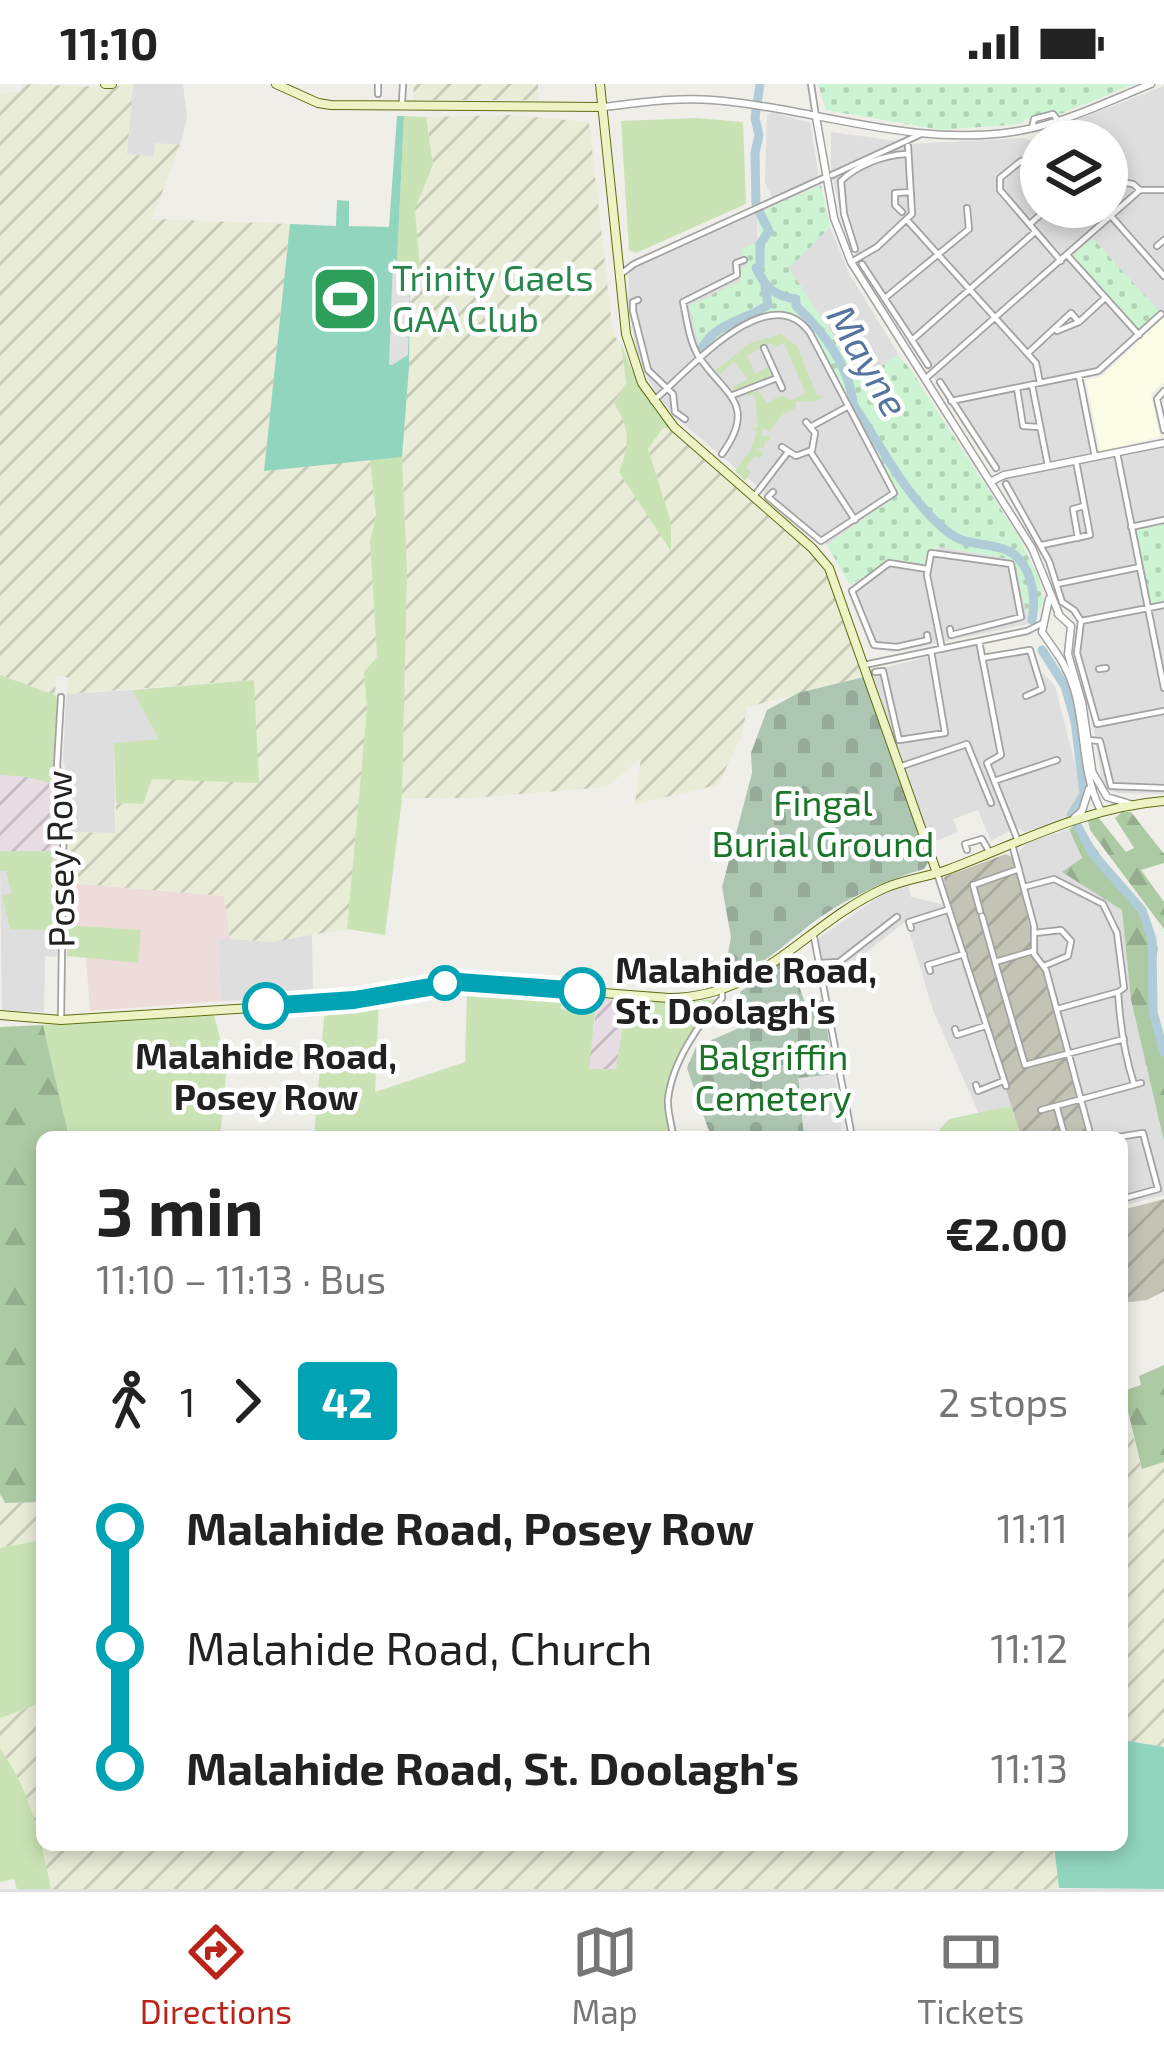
<!DOCTYPE html>
<html lang="en">
<head>
<meta charset="utf-8">
<style>
	body { margin:0; font-family:"Exo 2",sans-serif; background:#f6f6f6; color:#222; height:100vh; display:flex; flex-direction:column; font-size:45px; white-space:nowrap }
	* { box-sizing:border-box; margin:0 }
	p { font-size:39px; color:#767676 }
	.icon { flex:none; width:66px; height:66px; fill:none; stroke:currentColor; stroke-width:2; stroke-linecap:round; stroke-linejoin:round }
	.map { position:relative; flex:1; overflow:hidden }
	.drawer { position:absolute; left:36px; top:1047px; width:1092px; height:720px; display:flex; flex-direction:column; background:#fff; border-radius:18px; box-shadow:0 6px 18px #0003 }
	.drawer>* { flex:none }
	.badge { padding:0 24px; border-radius:9px; font-size:42px; line-height:78px }
	.fabs { position:absolute; left:1020px; top:36px; display:grid; gap:24px }
	.fabs a { display:grid; place-items:center; width:108px; height:108px; border-radius:50%; background:#fff; box-shadow:0 6px 18px #0003; font-size:60px }
	.map>.badge { position:absolute; translate:-50% -50%; box-shadow:0 0 0 6px #fff }
	.legs { display:flex; align-items:center; gap:18px; height:132px; padding:0 60px; font-size:39px }
	.legs p { margin-inline-start:auto }
	.head { display:flex; align-items:center; justify-content:space-between; height:204px; padding:0 60px }
	h1 { font-size:66px; font-weight:700; line-height:90px }
	ul { padding:0 60px; list-style:none }
	li { display:flex; align-items:center; gap:42px; height:120px; font-size:45px }
	li i { display:grid; place-items:center; width:18px; height:100%; margin:0 15px; background:currentColor }
	li i::after { content:''; width:30px; height:30px; margin:-15px; border:9px solid; border-radius:50%; background:#fff }
	li p { margin-inline-start:auto }
	li:first-child i { background:linear-gradient(#0000 50%,currentColor 0) }
	li:last-child i { background:linear-gradient(currentColor 50%,#0000 0) }
	.status { display:flex; justify-content:space-between; align-items:center; height:84px; padding:0 60px; background:#fff; direction:ltr }
	.status svg { height:33px; fill:currentColor }
	.dock { display:flex; justify-content:space-around; align-items:center; height:168px; border-top:3px solid #e0e0e0; background:#fff; font-size:33px; color:#767676 }
	.dock a { display:grid; justify-items:center; gap:6px }
	.dock .on { color:#b92319 }
	.map>svg:first-child { display:block }
	.residential { fill:#dfdede }
	.commercial { fill:#eedcda }
	.industrial { fill:url(#industrial-furrows) }
	.education { fill:#fafce6 }
	.construction { fill:url(#construction-furrows) }
	.farmland { fill:url(#farmland-furrows) }
	.grass { fill:#c9e3b5 }
	.forest { fill:url(#forest-firs) }
	.cemetery { fill:url(#cemetery-stones) }
	.park { fill:url(#park-dots) }
	.pitch { fill:#91d5bf }
	.parking { fill:#e1e1e1 }
	.lines { fill:none; stroke-linecap:round; stroke-linejoin:round }
	.river { stroke:#afccd8; stroke-width:9 }
	.minor-casing { stroke:#a2a2a2; stroke-width:8 }
	.tertiary-casing { stroke:#a2a2a2; stroke-width:9 }
	.secondary-casing { stroke:#5e6d13; stroke-width:10 }
	.minor { stroke:#fff; stroke-width:4.5 }
	.tertiary { stroke:#fff; stroke-width:6 }
	.secondary { stroke:#edf3c4; stroke-width:8 }
	.line-1-casing { stroke:#fff; stroke-width:27 }
	.line-1 { stroke:#00a3b4; stroke-width:18 }
	.stop-1-dot { fill:#fff; stroke:#00a3b4; stroke-width:6 }
	.labels { text-anchor:middle; stroke-width:9; stroke-linejoin:round; paint-order:stroke }
	.leisure-label { font-size:36px; fill:#27864d; stroke:#fff; text-anchor:start }
	.park-label { font-size:36px; fill:#1a7427; stroke:#fff }
	.street-label { font-size:36px; fill:#212121; stroke:#fff }
	.stop-label { font-size:36px; font-weight:bold; fill:#212121; stroke:#fff; text-anchor:start }
	.water-label { font-size:39px; font-style:italic; fill:#54759f; stroke:#fff }
</style>
</head>
<body>
<div class="status"><b>11:10</b><svg viewBox="0 0 49 12"><path d="M0 12V9h3v3zM5 12V6h3v6zM10 12V3h3v9zM15 12V0h3v12zM26 1h20v11H26zM47 4h2v5h-2z"/></svg></div>
<div class="map">
<svg width="1164" height="1805" viewBox="0 0 1164 1805">
	<defs>
		<pattern id="industrial-furrows" width="10" height="10" patternUnits="userSpaceOnUse" patternTransform="scale(3)"><rect width="10" height="10" fill="#e8dce5"/><path d="M-1 1l2-2M0 10L10 0M9 11l2-2" fill="none" stroke="#c7bcc4"/></pattern>
		<pattern id="construction-furrows" width="10" height="10" patternUnits="userSpaceOnUse" patternTransform="scale(3)"><rect width="10" height="10" fill="#c3c4b5"/><path d="M-1 1l2-2M0 10L10 0M9 11l2-2" fill="none" stroke="#a7a89b"/></pattern>
		<pattern id="farmland-furrows" width="10" height="10" patternUnits="userSpaceOnUse" patternTransform="scale(3)"><rect width="10" height="10" fill="#e9ecd7"/><path d="M-1 1l2-2M0 10L10 0M9 11l2-2" fill="none" stroke="#c8cab8"/></pattern>
		<pattern id="forest-firs" width="22" height="20" patternUnits="userSpaceOnUse" patternTransform="scale(3)"><rect width="22" height="20" fill="#accaa3"/><path d="M5 1l3.5 6h-7zM16 11l3.5 6h-7z" fill="#94ad8c"/></pattern>
		<pattern id="cemetery-stones" width="16" height="16" patternUnits="userSpaceOnUse" patternTransform="scale(3)"><rect width="16" height="16" fill="#adc6b2"/><path d="M2 7V4a2 2 0 0 1 4 0v3zM10 15v-3a2 2 0 0 1 4 0v3z" fill="#95aa99"/></pattern>
		<pattern id="park-dots" width="8" height="8" patternUnits="userSpaceOnUse" patternTransform="scale(3)"><rect width="8" height="8" fill="#ccf4d2"/><path d="M2 2h.1M6 6h.1" fill="none" stroke="#afd1b4" stroke-width="1.8" stroke-linecap="round"/></pattern>
	</defs>
	<rect width="100%" height="100%" fill="#f0eee9"/>
	<path class="residential" d="M133,0H183L187,33L180,61L156,60L154,73L126,70Z
		M1164,2V231L1102,290L1077,296L1090,369L994,388L849,160L831,89V48L896,57L900,64L909,60L1022,54L1041,59V123H1107V57H1056L1051,46Z
		M772,28L810,39L819,93L772,113L765,99L767,32Z
		M757,129L758,158L741,166L747,183L741,184L739,197L701,267L747,235L793,229L808,240L899,410L827,461L674,332L655,309L637,271L628,216L629,187Z
		M830,143L850,191L899,271L862,294L788,184Z
		M1164,364V710L1118,709L1106,705L1102,698L1089,617L1073,568L1079,546L1076,533L1060,521L1046,479L1001,399L1004,394Z
		M940,463L1010,475L1015,480L1029,540L894,568L871,564L847,505L892,476L927,470Z
		M976,561L998,670L981,679L1004,671L985,577L1027,568L1032,572L1037,591L1044,590L1055,602L1084,714L1065,734L1025,748L1016,743L991,757L978,726L953,735L958,748L931,759L871,587Z
		M132,606L160,656L114,659L115,749L68,748L70,699L63,678L66,610Z
		M1069,745L1082,774L1063,788L1122,825L1131,916L1164,1057V1111L1122,1122V1053H1089L1043,887L1030,866L1031,848L1014,774L1026,759Z
		M6,786L11,811L3,813L9,832L60,847L57,873L45,872L44,928L2,926L0,787Z
		M944,793L955,842L1008,1001L1011,1022L979,1030L933,926L906,837L841,888L827,891L817,855L891,805L908,801L911,813L943,820L936,794Z
		M312,849L313,913L221,917L218,854L272,858Z"/>
	<path class="commercial" d="M68,799L224,812L230,855H218L221,917L90,927L86,873L138,879L140,846L67,841Z"/>
	<path class="industrial" d="M0,691L27,693L63,703L61,767H0Z
		M598,914L620,915L623,937L616,986L588,985Z"/>
	<path class="education" d="M1164,233V298L1151,310L1160,353L1100,367L1086,296L1101,293Z"/>
	<path class="construction" d="M1006,770L1014,774L1031,848L1030,866L1043,887L1087,1053H1021L948,819L944,793Z
		M1164,1115V1207L1147,1216L1122,1219V1126Z"/>
	<path class="farmland" d="M22,0L109,3L133,0L127,70L153,73L155,59L180,61L152,135L290,140L264,386L370,376L376,433L370,457L377,574L364,589L367,624L347,845L272,858L230,855L224,812L68,799V748L115,749L116,719L143,720L151,695L253,596L66,610L69,594L56,591L55,611L0,591V9L20,8Z
		M414,0H538V16H413Z
		M510,31L589,38L613,251L621,259L626,299L614,319L625,337L629,362L619,388L671,466V438L648,365L663,344L672,343L812,466L823,480L832,496L864,593L747,623L742,651L718,701L635,720L641,674L606,703L473,714H402L407,487L402,373L409,283L410,187L420,185L415,125L433,81L426,33Z
		M1132,1348L1142,1385L1164,1378V1663L1122,1656V1351Z
		M0,1409L6,1419L34,1418L42,1456L0,1464Z
		M42,1619V1760L14,1685L0,1664V1634Z
		M42,1761H1054L1059,1805H51Z"/>
	<path class="grass" d="M404,32L426,33L433,81L415,125L420,186L410,187L397,177Z
		M696,34L743,38L746,120L636,169L629,166L621,37Z
		M781,250L797,262L817,311L824,313L814,318L796,317V324L783,330L770,347L762,344L761,351L769,352V357H765L764,364H757L763,369L760,374L755,372L746,383L751,388L745,397L735,387L750,367L757,347L752,344H758L755,311L747,312L746,309L759,307L767,319L782,311L790,316L806,310L784,259L774,263L771,259L747,271L755,290L768,283L772,294L735,306L733,303L748,295L734,278L720,290L716,286L750,259Z
		M621,259C634,292 645,320 672,343L663,344L648,365L671,438V467L619,388C630,360 630,345 614,319L626,299Z
		M402,373L407,487L402,714L385,851L347,845L367,624L364,588L377,573L370,457L376,432L370,376Z
		M0,591L55,611L59,620L54,692L63,698V703L27,693L0,691Z
		M254,596L259,699L152,695L143,720L116,719L114,659L159,655L132,606Z
		M0,767H61L60,847L10,845L2,812L11,810L6,787H0Z
		M67,841L141,846L138,879L67,872Z
		M500,908L556,913L561,916V925L579,928L582,912H597L589,985H616L623,938L616,936L619,915L676,919L716,915C694,942 665,988 666,1023C666,1033 669,1043 670,1053H314L325,922L379,914L375,1008L465,978L467,909Z
		M213,928L227,980L220,1053H69L43,941Z
		M1011,1022L1021,1053H933L949,1035Z
		M42,1456V1619L0,1634V1464Z
		M0,1664C30,1706 41,1755 51,1805H17L14,1795L0,1798Z"/>
	<path class="forest" d="M1122,728H1131L1164,770V779L1141,786L1164,818V845L1090,746L1088,737L1098,733L1126,768L1134,764L1115,734Z
		M1079,740L1126,809L1144,825L1158,864L1151,899L1164,961V1057L1131,916L1122,826L1062,788L1082,774L1069,745Z
		M43,941L69,1053H42V1418L5,1419L0,1409V943Z
		M1164,1281V1378L1142,1385L1123,1307L1141,1301L1139,1292Z"/>
	<path class="cemetery" d="M864,593L929,777L924,785C885,796 840,817 807,843C777,867 758,884 722,901L731,853L722,803L752,689L751,669L767,626L798,609Z
		M789,873L805,919L823,916L842,1053H711L687,984L696,963L748,940L740,908Z"/>
	<path class="park" d="M818,0H1134L1063,29L1030,33L1020,40L941,46L826,26Z
		M821,101L830,143L789,184L861,294L899,271L910,285L1017,450L1039,494L1044,519L1029,540L1015,480L1010,475L939,463L931,465L925,480L892,476L850,501L827,461L899,410L808,240C769,213 732,241 701,267L689,222L739,197L741,184L747,182L740,166L757,158L760,151L757,129Z
		M1092,154L1160,228L1139,247L1072,173Z
		M1164,438V518L1150,521L1135,444Z"/>
	<path class="pitch" d="M397,32H404L397,177L410,187L409,283L402,373L264,387L290,140L336,142L337,116L349,117V142L389,143Z
		M1122,1656L1164,1663V1805L1059,1804L1054,1761H1122Z"/>
	<path class="parking" d="M393,175L405,180L410,187L408,271L392,281H389Z
		M835,990L842,1053H804L798,994Z"/>
	<g class="lines">
		<path class="river" d="M760,0L755,34L759,51L755,69L756,121L769,147L760,160V182L756,184C766,204 774,212 796,215V222C823,247 850,283 853,320C881,362 908,417 949,449C969,465 1001,456 1018,474C1033,490 1036,516 1032,536
			M701,266C713,239 747,236 768,221L765,202
			M1042,566L1065,602L1075,637L1084,710L1071,731
			M1077,741L1093,770L1142,826L1152,855L1153,928L1164,968"/>
		<defs>
			<path id="minor" d="M811,0L816,33
				M378,10V0
				M402,18L403,0
				M1032,44L1034,35L1053,30L1057,35
				M1021,77L1000,94V106L1061,177
				M832,91L919,51
				M1107,96L1133,100L1140,106
				M841,97C857,81 885,71 906,70
				M841,97L844,130L855,165
				M1140,106H1164
				M902,128L895,121V109L911,108
				M1111,132L1164,192
				M907,136L1036,279L1040,299
				M1030,140L1049,123
				M1157,162L1164,156
				M1068,172L1139,251
				M853,177L877,163L912,130L908,62
				M862,180L912,256
				M621,190L634,180L826,93
				M885,214L969,145L967,124
				M638,216L633,218V227L648,286L673,310L675,328L685,335
				M1057,247L1079,238
				M764,264L782,304
				M1028,269L1071,229L1079,238L1105,214
				M928,281L912,256L1035,148
				M1079,292L1095,373
				M925,295L1140,106
				M940,298L996,384
				M1032,301L1048,382
				M1017,304L1023,342L1038,343
				M1164,307L1157,315L1164,346
				M733,311L777,294
				M653,317C685,291 769,190 810,249L894,409L821,457L768,413L773,408
				M951,317L1098,287L1161,230
				M812,342L847,323
				M782,363L796,372L812,366L815,349L806,338
				M810,367L855,436
				M1117,369L1164,604
				M722,370C758,320 725,311 699,273C689,257 687,236 683,218L737,191L736,179L744,176
				M1006,400L1049,477L1062,518L1074,526L1081,537L1077,569L1097,640L1164,627
				M755,411L788,368
				M1131,443L1164,436
				M1078,454L1073,425L1084,422
				M1042,461L1090,451L1076,377
				M927,485L889,479L852,507L874,561L897,563L928,556L927,551
				M1057,500L1140,483
				M1081,537L1164,521
				M979,557L1001,671L987,679L1018,757
				M942,565L927,491L931,469L1011,480L1021,533L951,551L950,545
				M982,574L1030,566L1042,605L1026,612
				M864,581L1027,547L1043,539
				M1099,585L1106,584
				M875,588L883,587L899,656L945,649L931,567
				M61,613L57,683L64,705L61,936
				M1088,656L1100,657L1111,702L1164,704
				M899,683L967,660L991,719
				M994,697L1057,676
				M1012,760L1034,842V870L1046,886L1091,1053
				M967,766L965,760L982,755L990,769
				M937,789L1006,1002
				M1024,803L1054,795L1103,820L1117,849L1124,904L1118,908C1120,940 1124,970 1134,1000
				M980,827L973,801L1019,785
				M982,832L995,878L1033,867
				M911,844L909,838L947,826
				M1035,849L1061,846L1071,857L1068,872L1044,882
				M814,853L852,1053
				M995,878L1025,981L1124,955
				M819,879L839,878L897,833
				M930,887L928,881L964,870
				M1057,925L1118,908
				M955,945L957,951L985,942
				M976,1001L978,1007L1003,997
				M1057,1024L1065,1053
				M1041,1026L1141,999
				M673,1053C672,1040 667,1028 668,1015C672,979 698,940 722,914V908
				M1118,1053L1143,1049L1158,1105L1122,1115"/>
			<path id="tertiary" d="M602,23C639,19 676,13 712,16C814,24 909,63 1012,48C1061,41 1106,18 1151,0
				M816,33L834,134L851,178L1032,464L1059,530
				M990,398L1004,391L1164,359
				M1049,515L1042,548C1055,567 1067,581 1074,605C1086,645 1081,687 1100,725
				M1058,530L1071,542L1068,570L1082,618L1093,692
				M1093,689L1107,713L1130,720
				M1074,734L1082,727L1089,705"/>
			<path id="secondary" d="M105,0H112
				M276,0L318,19L331,21L602,23
				M600,0L626,250L642,299L674,343L812,464L829,484L937,789
				M0,931L61,936L318,920L459,898L669,914C762,914 806,839 885,804C905,795 927,793 947,786C1019,759 1086,723 1164,717"/>
		</defs>
		<use href="#minor" class="minor-casing"/>
		<use href="#tertiary" class="tertiary-casing"/>
		<use href="#secondary" class="secondary-casing"/>
		<use href="#minor" class="minor"/>
		<use href="#tertiary" class="tertiary"/>
		<use href="#secondary" class="secondary"/>
	</g>
	<g class="lines">
		<defs>
			<path id="line-1" d="M266,922L354,916L459,898L582,907"/>
		</defs>
		<use href="#line-1" class="line-1-casing"/>
		<use href="#line-1" class="line-1"/>
	</g>
	<defs>
		<symbol id="stadium-square" viewBox="-11 -11 22 22"><rect x="-9" y="-9" width="18" height="18" rx="4" fill="#2e9e5b" stroke="#fff"/><path d="M0-5a6.5 5 0 1 0 0 10a6.5 5 0 1 0 0-10ZM-3.5-1.8h7v3.6h-7Z" fill="#fff"/></symbol>
	</defs>
	<g fill-rule="evenodd">
		<use href="#stadium-square" x="307" y="177" width="76" height="76"/>
	</g>
	<g class="stop-1-dot">
		<circle cx="445" cy="899" r="15"/>
		<circle cx="582" cy="907" r="21"/>
		<circle cx="266" cy="922" r="21"/>
	</g>
	<g class="labels">
		<g class="leisure-label">
			<text x="392" y="207">Trinity Gaels<tspan x="392" dy="41">GAA Club</tspan></text>
		</g>
		<g class="park-label">
			<text x="823" y="732">Fingal<tspan x="823" dy="41">Burial Ground</tspan></text>
			<text x="773" y="986">Balgriffin<tspan x="773" dy="41">Cemetery</tspan></text>
		</g>
		<g class="street-label">
			<text transform="translate(60 775) rotate(-91)" y="13">Posey Row</text>
		</g>
		<g class="stop-label">
			<text x="615" y="899">Malahide Road,<tspan x="615" dy="41">St. Doolagh's</tspan></text>
			<text x="266" y="985" text-anchor="middle">Malahide Road,<tspan x="266" dy="41">Posey Row</tspan></text>
		</g>
		<g class="water-label">
			<text transform="translate(868 277) rotate(60)" y="14">Mayne</text>
		</g>
	</g>
</svg>
<div class="fabs">
<a><svg class="icon" aria-label="layers" viewBox="0 0 24 24"><path d="M12 4l9 5-9 5-9-5zM3 14l9 5 9-5"/></svg></a>
</div>
<section class="drawer">
<div class="head"><div><h1>3 min</h1><p>11:10 – 11:13 · Bus</p></div><b>€2.00</b></div>
<div class="legs"><svg class="icon" aria-label="walk" viewBox="0 0 24 24"><circle cx="13" cy="4" r="2"/><path d="M13 8l-2 6 4 7M11 14l-3 7M7 12l3-4h3l4 4"/></svg>1<svg class="icon" aria-label="forward" viewBox="0 0 24 24"><path d="M9 5l7 7-7 7"/></svg><b class="badge" style="background:#00a3b4;color:#fff">42</b><p>2 stops</p></div>
<ul>
<li><i style="color:#00a3b4"></i><b>Malahide Road, Posey Row</b><p>11:11</p></li>
<li><i style="color:#00a3b4"></i><span>Malahide Road, Church</span><p>11:12</p></li>
<li><i style="color:#00a3b4"></i><b>Malahide Road, St. Doolagh's</b><p>11:13</p></li>
</ul>
</section>
</div>
<nav class="dock">
<a class="on"><svg class="icon" aria-label="directions" viewBox="0 0 24 24"><path d="M12 3l9 9-9 9-9-9zM9 14v-3h6M13 9l2 2-2 2"/></svg>Directions</a>
<a><svg class="icon" aria-label="map" viewBox="0 0 24 24"><path d="M3 6l6-2 6 2 6-2v14l-6 2-6-2-6 2zM9 4v14M15 6v14"/></svg>Map</a>
<a><svg class="icon" aria-label="tickets" viewBox="0 0 24 24"><path d="M3 7h18v10H3zM15 7v10"/></svg>Tickets</a>
</nav>
</body>
</html>
